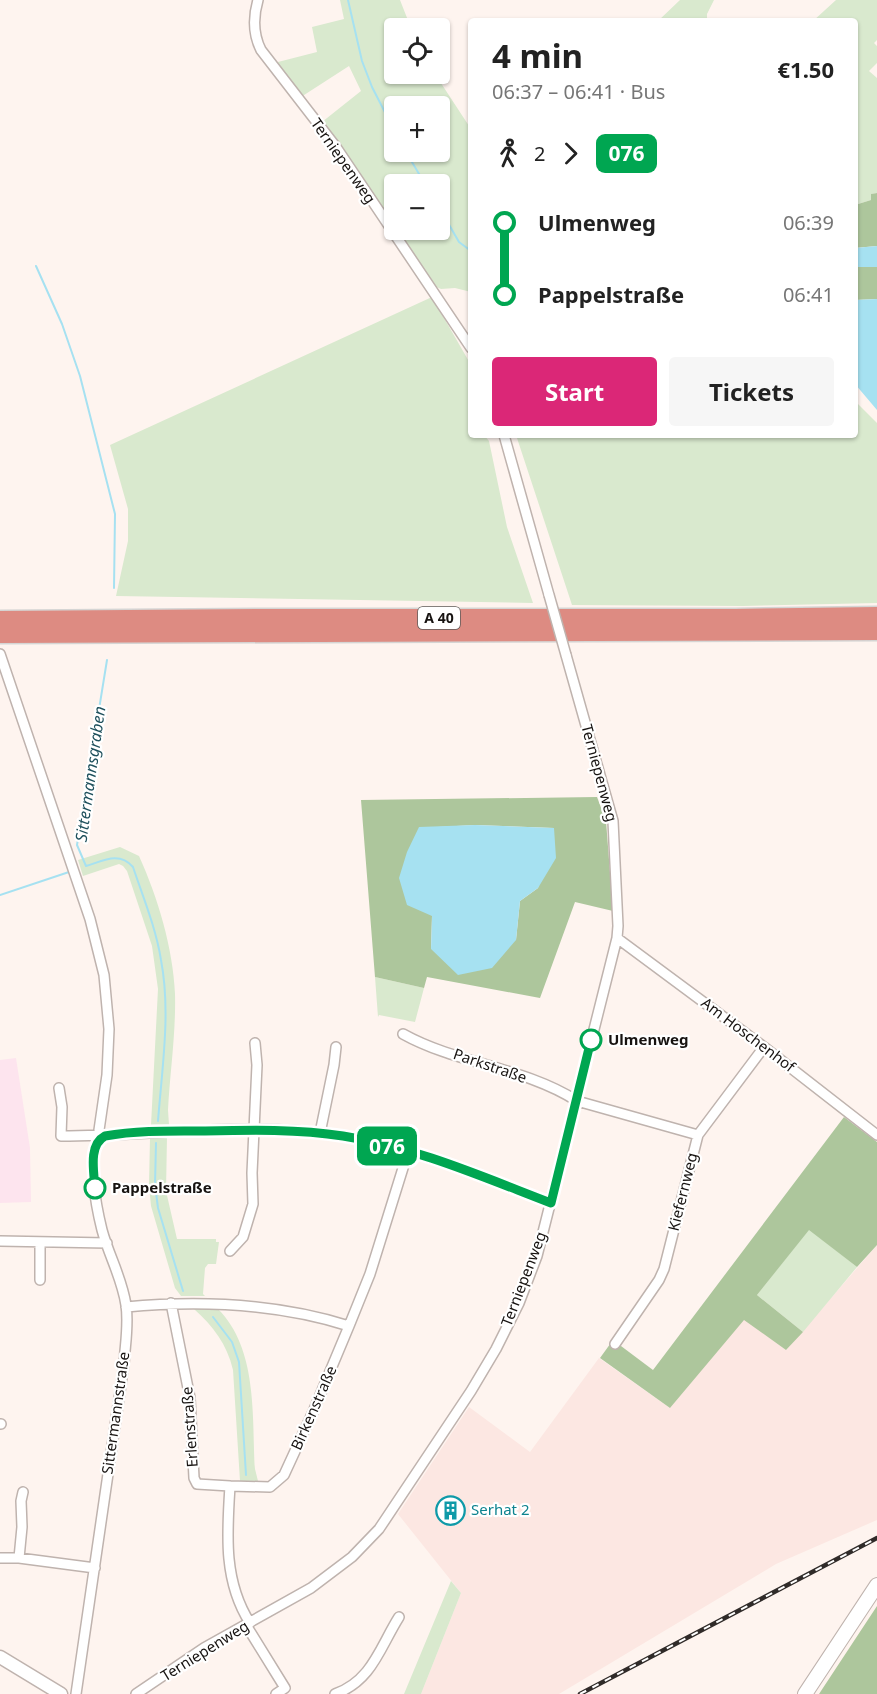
<!DOCTYPE html>
<html lang="en">
<head>
<meta charset="utf-8">
<style>
	body { margin:0; font-family:"Noto Sans",sans-serif; background:#f6f6f6; color:#222; height:100vh; display:flex; flex-direction:column; font-size:22px; white-space:nowrap }
	* { box-sizing:border-box; margin:0 }
	p { font-size:20px; color:#767676 }
	.icon { flex:none; width:33px; height:33px; fill:none; stroke:currentColor; stroke-width:2; stroke-linecap:round; stroke-linejoin:round }
	.map { position:relative; flex:1; overflow:hidden }
	.details { position:absolute; left:468px; top:18px; width:390px; height:420px; display:flex; flex-direction:column; background:#fff; border-radius:6px; box-shadow:0 2px 4px #0004 }
	.details>* { flex:none }
	.badge { padding:0 12px; border-radius:9px; font-size:21px; line-height:39px }
	.tools { position:absolute; left:384px; top:18px; display:grid; gap:12px }
	.tools a { display:grid; place-items:center; width:66px; height:66px; border-radius:6px; background:#fff; box-shadow:0 2px 4px #0004; font-size:30px }
	.map>.badge { position:absolute; translate:-50% -50%; box-shadow:0 0 0 3px #fff }
	.legs { display:flex; align-items:center; gap:9px; height:66px; padding:0 24px; font-size:20px }
	.legs p { margin-inline-start:auto }
	.overview { display:flex; align-items:center; justify-content:space-between; height:102px; padding:0 24px }
	h1 { font-size:33px; font-weight:700; line-height:45px }
	.action { display:flex; gap:12px; margin-top:auto; padding:12px 24px }
	.action a { flex:1; height:69px; border-radius:6px; background:#db2777; color:#fff; font-size:24px; font-weight:700; line-height:69px; text-align:center }
	.action a+a { background:#f6f6f6; color:#222 }
	ul { padding:0 24px; list-style:none }
	li { display:flex; align-items:center; gap:21px; height:72px; font-size:22px }
	li i { display:grid; place-items:center; width:9px; height:100%; margin:0 8px; background:currentColor }
	li i::after { content:''; width:15px; height:15px; margin:-8px; border:4px solid; border-radius:50%; background:#fff }
	li p { margin-inline-start:auto }
	li:first-child i { background:linear-gradient(#0000 50%,currentColor 0) }
	li:last-child i { background:linear-gradient(currentColor 50%,#0000 0) }
	.map>svg:first-child { display:block }
	.commercial { fill:#fce7e2 }
	.education { fill:#fde4ee }
	.green { fill:#d9e9ce; fill-rule:evenodd }
	.forest { fill:#adc69c; fill-rule:evenodd }
	.water { fill:#a6e1f1 }
	.lines { fill:none; stroke-linecap:round; stroke-linejoin:round }
	.stream { stroke:#a6e1f1; stroke-width:2 }
	.minor-casing { stroke:#bfb3ae; stroke-width:12 }
	.tertiary-casing { stroke:#bfb3ae; stroke-width:15 }
	.secondary-casing { stroke:#bfb3ae; stroke-width:16 }
	.motorway-casing { stroke:#d5d5d4; stroke-width:21 }
	.minor { stroke:#fff; stroke-width:9 }
	.tertiary { stroke:#fff; stroke-width:12 }
	.secondary { stroke:#fff; stroke-width:14 }
	.motorway { stroke:#dd8b82; stroke-width:18 }
	.rail-casing { stroke:#302b29; stroke-width:4.5 }
	.rail { stroke:#fff; stroke-width:2; stroke-dasharray:7; stroke-linecap:butt }
	.minor-bridge-casing { stroke:#bfb3ae; stroke-width:12; stroke-linecap:butt }
	.minor-bridge { stroke:#fff; stroke-width:9 }
	.line-1-casing { stroke:#fff; stroke-width:14 }
	.line-1 { stroke:#00a651; stroke-width:9 }
	.stop-1-dot { fill:#fff; stroke:#00a651; stroke-width:3 }
	.labels { text-anchor:middle; stroke-width:4.5; stroke-linejoin:round; paint-order:stroke }
	.shield { fill:#fff; stroke:#5d5a58; stroke-width:1.5 }
	.shield-label { font-size:14px; font-weight:bold; fill:#171311 }
	.street-label { font-size:15px; fill:#171311; stroke:#fff }
	.stop-label { font-size:15px; font-weight:bold; fill:#171311; stroke:#fff; text-anchor:start }
	.culture-label { font-size:15px; fill:#0d838f; stroke:#fff; text-anchor:start }
	.water-label { font-size:16px; font-style:italic; fill:#1e505c; stroke:#fff }
</style>
</head>
<body>
<div class="map">
<svg width="877" height="1694" viewBox="0 0 877 1694">
	<rect width="100%" height="100%" fill="#fef4ef"/>
	<path class="commercial" d="M877,1245V1520L776,1564L559,1694H421L461,1593L398,1514L469,1407L530,1452L599,1358L670,1408L744,1319L786,1350Z"/>
	<path class="education" d="M16,1058L30,1148L31,1202L0,1203V1060Z"/>
	<path class="green" d="M340,0H400L411,28H394V74H435L471,129V292L455,288L441,289L430,284L322,122L361,91L349,66L301,97L274,63L317,52L312,27L344,19ZM394,106H440V152H394ZM394,184H440V230H394Z
		M680,0H714L707,14V21H658Z
		M836,0H877V40L874,43L877,46V63L869,71L877,78V193L871,194V200L855,205V21H813Z
		M432,297L471,365L468,417L471,420V435H484L489,441L507,527L533,603L116,596L128,541V509L110,445Z
		M855,401L877,423V603L743,606L572,605L516,435H855Z
		M120,847L139,856C158,898 173,948 175,994C176,1033 170,1072 168,1110L169,1125H151L158,989L152,946L127,871L123,866L119,864L83,876L78,860Z
		M375,977L424,988L415,1022L379,1015L378,1017Z
		M167,1137L166,1191L177,1239H216V1242H219L216,1264H208L205,1268L203,1294L205,1296H181L175,1288L151,1206L149,1185L150,1138Z
		M809,1229L857,1267L803,1332L757,1295Z
		M194,1309H218C258,1349 252,1416 255,1469L258,1481H240L233,1370C227,1344 213,1326 194,1309Z
		M451,1581L461,1593L421,1694H404Z"/>
	<path class="forest" d="M877,193V246L855,248V205L871,200V194Z
		M855,267H877V299L855,300Z
		M597,797L606,821L613,911L575,902L540,998L427,977L424,988L375,977L361,800ZM475,825L554,828L538,888L520,901L516,940L431,949L432,916L419,828Z
		M844,1117L877,1142V1245L857,1267L809,1230L757,1295L803,1332L786,1350L744,1320L670,1408L600,1358L613,1340L653,1370Z
		M877,1606V1694H819Z"/>
	<path class="water" d="M877,246V267H855V248Z
		M877,299V410L855,384V300Z
		M475,825L554,828L556,858L538,888L520,901L516,940L492,968L458,975L431,949L432,916L407,905L399,878L407,852L419,827Z"/>
	<g class="lines">
		<path class="stream" d="M348,0L362,61L372,87L394,130
			M406,152L425,184
			M440,209L459,242L471,251
			M36,266L62,324L80,376L115,514L114,588
			M107,660L77,845L86,866C103,861 119,851 133,867C143,897 156,928 161,960C171,1012 162,1068 158,1121
			M0,895L72,871
			M156,1143L155,1185L158,1208L183,1291
			M213,1317L232,1342L239,1362L246,1475"/>
		<defs>
			<path id="minor" d="M258,0C253,17 253,34 261,50L336,147L471,348
				M504,435L549,595
				M0,654L90,919L104,975L109,1029L107,1075L99,1130L101,1137C85,1153 97,1210 102,1230C109,1256 122,1278 126,1305C129,1324 125,1345 124,1364L76,1694
				M617,938L764,1047L877,1135
				M403,1034C457,1064 524,1067 577,1101L698,1135
				M59,1088L62,1107L61,1136C154,1136 251,1121 343,1136C415,1148 484,1177 551,1203
				M320,1133L334,1065L336,1047
				M0,1241L107,1243
				M40,1242V1280
				M230,1251L243,1237L253,1204L252,1173L257,1065L255,1043
				M171,1303L190,1398L194,1478L197,1484L230,1486
				M126,1307C202,1300 276,1303 349,1326
				M615,1344L659,1280L664,1269L698,1135L764,1047
				M0,1424H1
				M0,1558H19L95,1568
				M19,1558L22,1527L21,1501L23,1492
				M250,1623C223,1581 227,1533 230,1486L270,1487L284,1475L313,1412L349,1326L370,1274L408,1152
				M246,1625L285,1688L276,1694
				M136,1694L204,1648L311,1588L352,1557L379,1529L471,1391L496,1349L519,1303L537,1256L617,938L618,926L613,821L566,655
				M335,1694C372,1681 380,1647 399,1617"/>
			<path id="tertiary" d="M0,1657L61,1694"/>
			<path id="secondary" d="M805,1694L877,1585"/>
			<path id="motorway" d="M0,620L260,618H735L877,616
				M0,634L877,631"/>
		</defs>
		<use href="#minor" class="minor-casing"/>
		<use href="#tertiary" class="tertiary-casing"/>
		<use href="#secondary" class="secondary-casing"/>
		<use href="#motorway" class="motorway-casing"/>
		<use href="#minor" class="minor"/>
		<use href="#tertiary" class="tertiary"/>
		<use href="#secondary" class="secondary"/>
		<use href="#motorway" class="motorway"/>
		<defs>
			<path id="rail" d="M580,1694L877,1538"/>
		</defs>
		<use href="#rail" class="rail-casing"/>
		<use href="#rail" class="rail"/>
		<defs>
			<path id="minor-bridge" d="M549,595L566,655"/>
		</defs>
		<use href="#minor-bridge" class="minor-bridge-casing"/>
		<use href="#minor-bridge" class="minor-bridge"/>
	</g>
	<g class="lines">
		<defs>
			<path id="line-1" d="M95,1188C94,1172 88,1145 105,1136C138,1130 172,1131 205,1131C251,1130 298,1129 343,1136C415,1147 483,1177 551,1203L591,1040"/>
		</defs>
		<use href="#line-1" class="line-1-casing"/>
		<use href="#line-1" class="line-1"/>
	</g>
	<defs>
		<symbol id="building-ring" viewBox="-11 -11 22 22"><circle r="9.5" fill="#fff" stroke="#0f9aa8" stroke-width="1.5"/><path d="M-4-6H4V6H1V3H-1V6H-4ZM-2.5-4.3h1.7v1.8h-1.7ZM.8-4.3h1.7v1.8H.8ZM-2.5-1h1.7V.8h-1.7ZM.8-1h1.7V.8H.8Z" fill="#0f9aa8"/></symbol>
	</defs>
	<g fill-rule="evenodd">
		<use href="#building-ring" x="434" y="1494" width="33" height="33"/>
	</g>
	<g class="stop-1-dot">
		<circle cx="591" cy="1040" r="10"/>
		<circle cx="95" cy="1188" r="10"/>
	</g>
	<g class="labels">
		<rect class="shield" x="418" y="607" width="42" height="22" rx="4.5"/>
		<g class="shield-label">
			<text x="439" y="623">A 40</text>
		</g>
		<g class="street-label">
			<text transform="translate(343 161) rotate(55)" y="5">Terniepenweg</text>
			<text transform="translate(599 773) rotate(75)" y="5">Terniepenweg</text>
			<text transform="translate(748 1035) rotate(37)" y="5">Am Hoschenhof</text>
			<text transform="translate(490 1066) rotate(19)" y="5">Parkstraße</text>
			<text transform="translate(683 1192) rotate(-76)" y="5">Kiefernweg</text>
			<text transform="translate(524 1279) rotate(-69)" y="5">Terniepenweg</text>
			<text transform="translate(314 1408) rotate(-66)" y="5">Birkenstraße</text>
			<text transform="translate(116 1413) rotate(-82)" y="5">Sittermannstraße</text>
			<text transform="translate(190 1427) rotate(-94)" y="5">Erlenstraße</text>
			<text transform="translate(205 1651) rotate(-32)" y="5">Terniepenweg</text>
		</g>
		<g class="stop-label">
			<text x="608" y="1045">Ulmenweg</text>
			<text x="112" y="1193">Pappelstraße</text>
		</g>
		<g class="culture-label">
			<text x="471" y="1515">Serhat 2</text>
		</g>
		<g class="water-label">
			<text transform="translate(90 774) rotate(-82)" y="6">Sittermannsgraben</text>
		</g>
	</g>
</svg>
<div class="tools">
<a><svg class="icon" aria-label="locate" viewBox="0 0 24 24"><circle cx="12" cy="12" r="6"/><path d="M12 2v4M12 18v4M2 12h4M18 12h4"/></svg></a>
<a>+</a>
<a>−</a>
</div>
<b class="badge" style="left:387px;top:1146px;background:#00a651;color:#fff">076</b>
<section class="details">
<div class="overview"><div><h1>4 min</h1><p>06:37 – 06:41 · Bus</p></div><b>€1.50</b></div>
<div class="legs"><svg class="icon" aria-label="walk" viewBox="0 0 24 24"><circle cx="13" cy="4" r="2"/><path d="M13 8l-2 6 4 7M11 14l-3 7M7 12l3-4h3l4 4"/></svg>2<svg class="icon" aria-label="forward" viewBox="0 0 24 24"><path d="M9 5l7 7-7 7"/></svg><b class="badge" style="background:#00a651;color:#fff">076</b></div>
<ul>
<li><i style="color:#00a651"></i><b>Ulmenweg</b><p>06:39</p></li>
<li><i style="color:#00a651"></i><b>Pappelstraße</b><p>06:41</p></li>
</ul>
<div class="action"><a>Start</a><a>Tickets</a></div>
</section>
</div>
</body>
</html>
